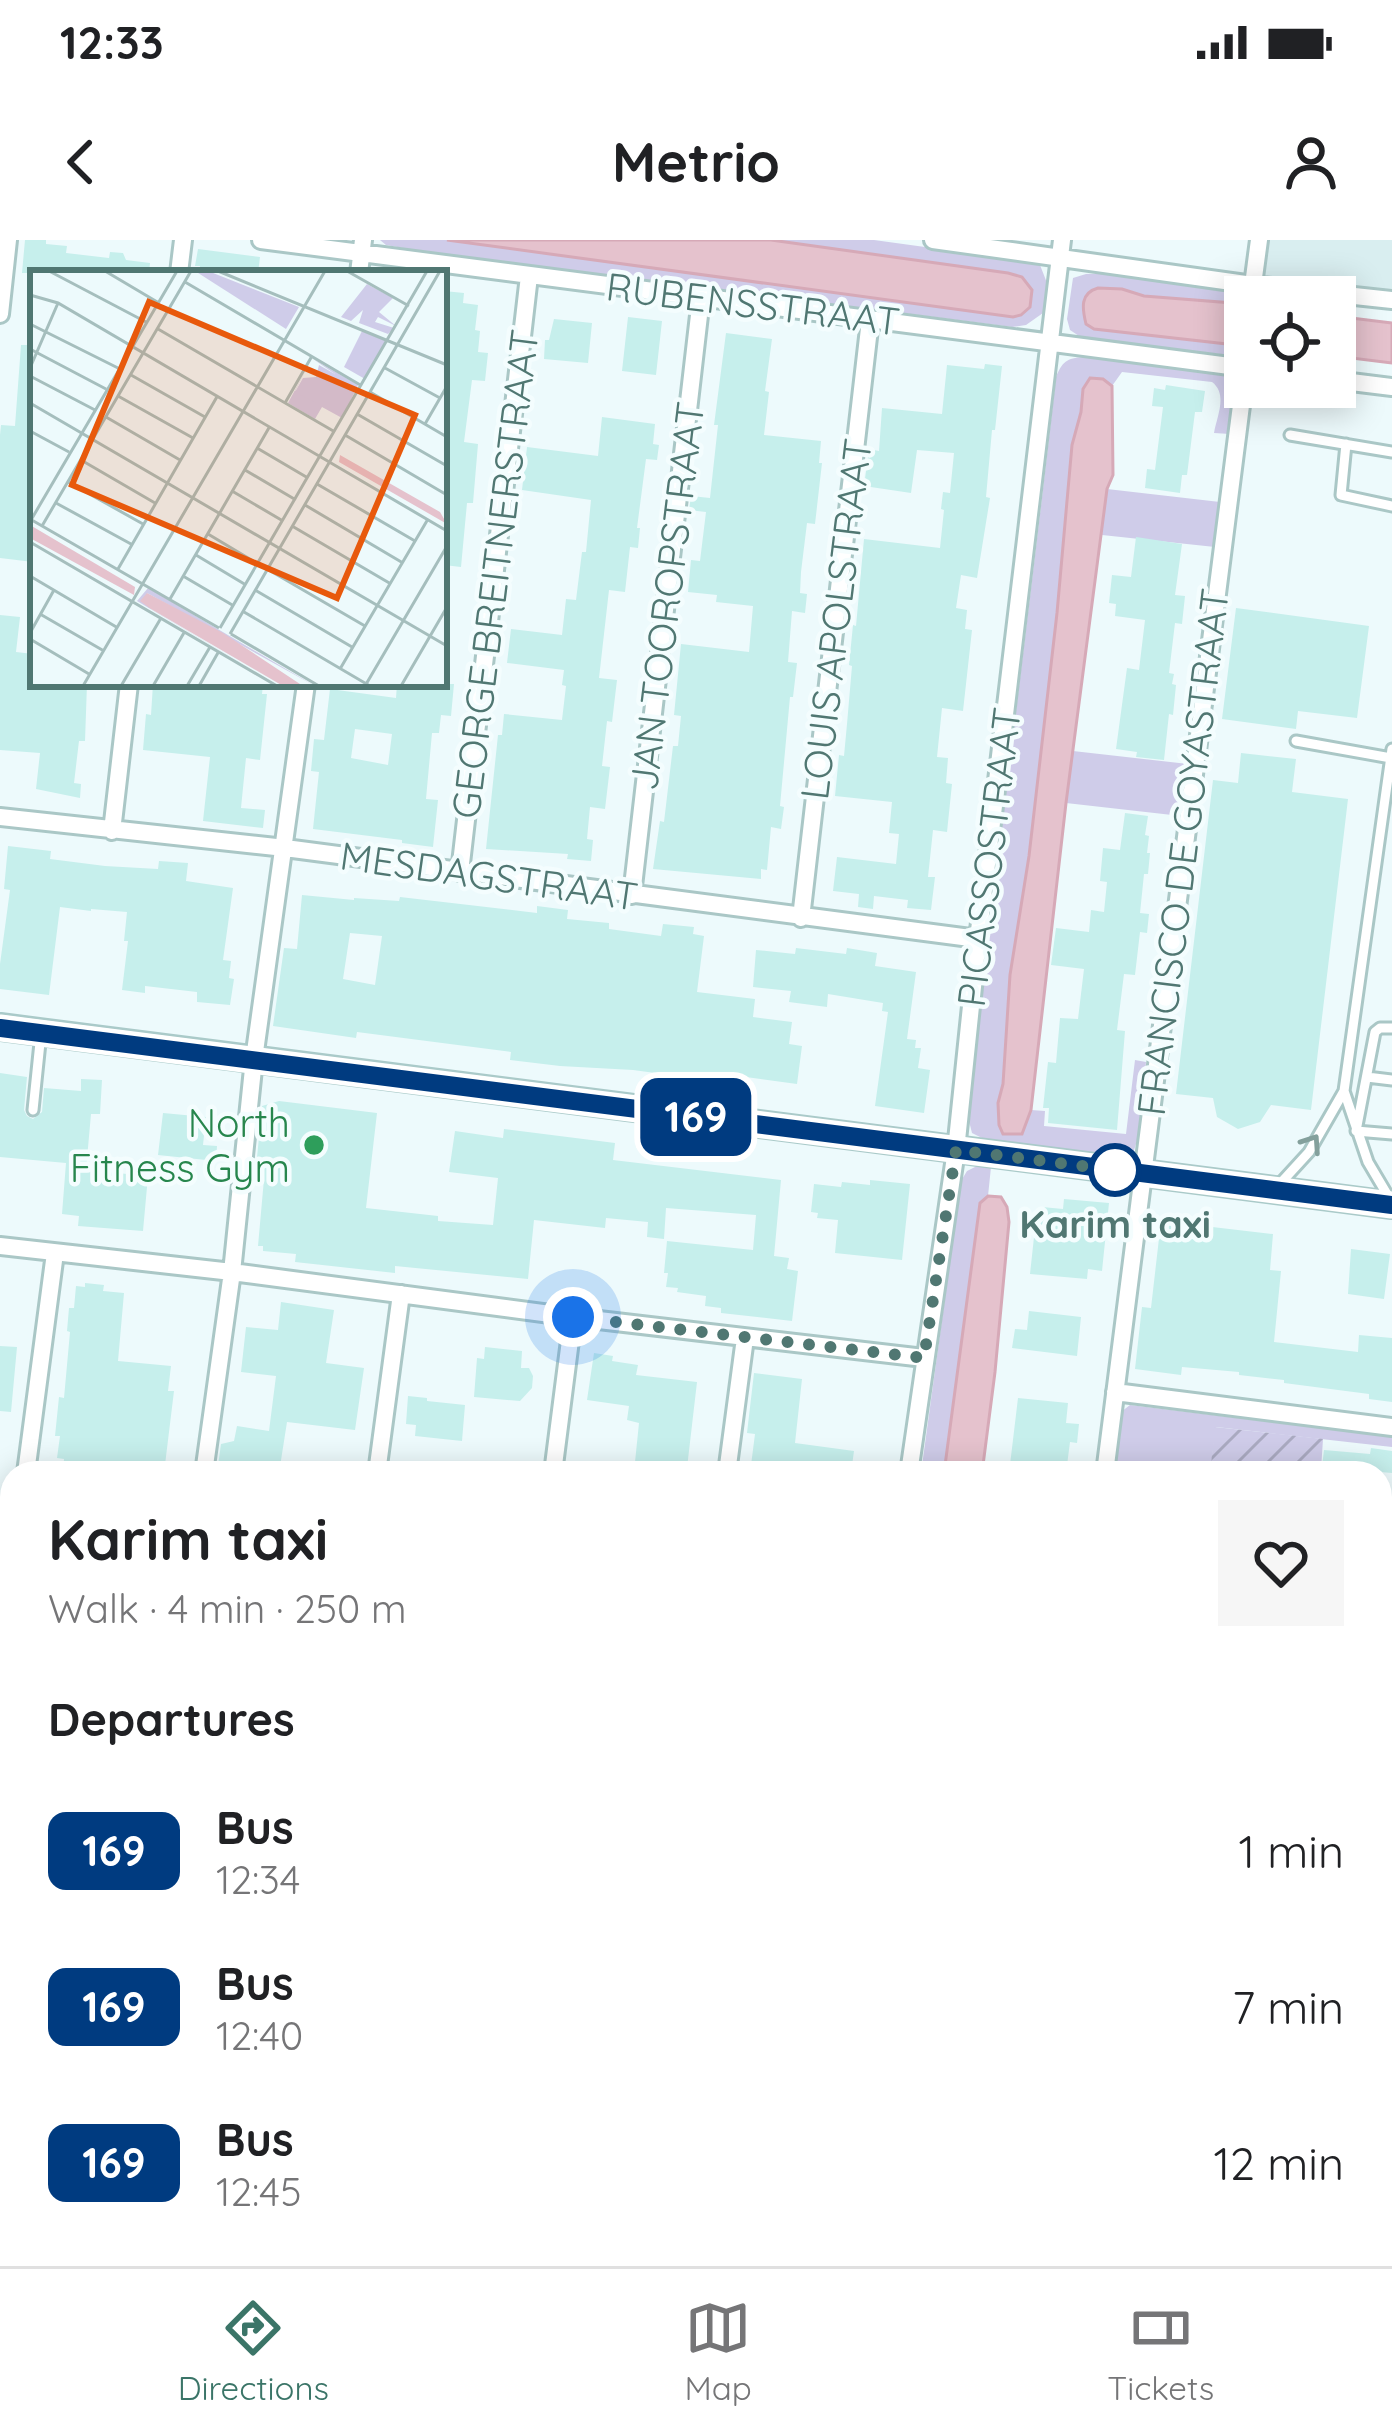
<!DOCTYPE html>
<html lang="en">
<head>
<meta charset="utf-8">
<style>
	body { margin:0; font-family:Quicksand,sans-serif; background:#f6f6f6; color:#202124; height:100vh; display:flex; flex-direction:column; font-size:45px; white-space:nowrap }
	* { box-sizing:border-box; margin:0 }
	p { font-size:39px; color:#757577 }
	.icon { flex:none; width:66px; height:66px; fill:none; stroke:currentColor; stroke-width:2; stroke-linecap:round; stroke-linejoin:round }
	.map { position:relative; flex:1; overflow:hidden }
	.drawer { position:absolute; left:0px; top:1221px; width:1392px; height:807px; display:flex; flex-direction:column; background:#fff; border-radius:36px 36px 0 0; box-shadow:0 6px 30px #0003 }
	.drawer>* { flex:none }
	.badge { padding:0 24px; border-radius:18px; font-size:42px; line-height:78px }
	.buttons { position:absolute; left:1224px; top:36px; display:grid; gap:24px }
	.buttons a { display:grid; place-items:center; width:132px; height:132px; border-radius:0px; background:#fff; box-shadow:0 6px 30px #0003; font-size:60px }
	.you { position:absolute; width:60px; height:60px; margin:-30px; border:9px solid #fff; border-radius:50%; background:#1a73e8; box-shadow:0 0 0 18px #1a73e833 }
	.map>.badge { position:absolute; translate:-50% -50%; box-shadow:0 0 0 6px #fff }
	h2 { padding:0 48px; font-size:45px; line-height:108px }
	.round { display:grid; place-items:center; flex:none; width:126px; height:126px; border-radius:0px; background:#f6f6f6 }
	.head { display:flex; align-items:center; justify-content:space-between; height:204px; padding:0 48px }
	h1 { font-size:57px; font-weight:700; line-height:90px }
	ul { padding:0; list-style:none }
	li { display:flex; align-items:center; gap:36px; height:156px; padding:0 48px }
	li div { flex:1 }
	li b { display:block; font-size:45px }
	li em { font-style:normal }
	li .badge { min-width:132px; font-weight:700; text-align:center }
	.status { display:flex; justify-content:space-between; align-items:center; height:84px; padding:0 60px; background:#fff; direction:ltr }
	.status svg { height:33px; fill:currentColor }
	header { display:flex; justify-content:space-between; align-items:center; height:156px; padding:0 48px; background:#fff; font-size:54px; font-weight:700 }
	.dock { display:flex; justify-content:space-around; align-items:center; height:168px; border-top:3px solid #e0e0e0; background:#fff; font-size:33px; color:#757577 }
	.dock a { display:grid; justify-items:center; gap:6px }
	.dock .on { color:#3b7568 }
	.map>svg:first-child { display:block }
	.residential { fill:#d9eef0 }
	.green { fill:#cfcce9 }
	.garden { fill:url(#garden-furrows) }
	.water { fill:#e5c2cd; stroke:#d6a9b7; stroke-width:3 }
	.building { fill:#c6efec; fill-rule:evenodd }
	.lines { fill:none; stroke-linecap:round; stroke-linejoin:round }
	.lane-casing { stroke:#aac7c6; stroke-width:15 }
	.street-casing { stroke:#aac7c6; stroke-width:22 }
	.secondary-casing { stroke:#aacac9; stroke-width:30 }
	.lane { stroke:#fff; stroke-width:9 }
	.street { stroke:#fff; stroke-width:16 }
	.secondary { stroke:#fff; stroke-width:24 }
	.oneway { stroke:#84a09c }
	.line-casing { stroke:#fff; stroke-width:27 }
	.line { stroke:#003b80; stroke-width:18 }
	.walk { stroke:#507772; stroke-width:12; stroke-dasharray:0 21.6 }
	.leisure-dot { fill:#2e9e5b; stroke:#f4fdfe; stroke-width:4.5 }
	.stop-dot { fill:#fff; stroke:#003b80; stroke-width:6 }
	.labels { text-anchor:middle; stroke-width:9; stroke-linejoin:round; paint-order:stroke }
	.street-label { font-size:39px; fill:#507772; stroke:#f4fdfe }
	.leisure-label { font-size:39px; fill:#27864d; stroke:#f4fdfe; text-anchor:end }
	.stop-label { font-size:39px; font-weight:bold; fill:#507772; stroke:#f4fdfe }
	.inset-road { fill:none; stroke:#a5bebd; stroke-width:3 }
	.view { fill:#e8590c; fill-opacity:0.15; stroke:#e8590c; stroke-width:6 }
	.inset-edge { fill:none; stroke:#507772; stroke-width:6 }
</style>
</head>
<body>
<div class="status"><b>12:33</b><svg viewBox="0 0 49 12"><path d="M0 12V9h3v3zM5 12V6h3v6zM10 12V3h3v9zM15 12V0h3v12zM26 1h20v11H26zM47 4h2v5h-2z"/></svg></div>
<header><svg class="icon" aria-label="back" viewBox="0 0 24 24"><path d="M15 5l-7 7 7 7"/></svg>Metrio<svg class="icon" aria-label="person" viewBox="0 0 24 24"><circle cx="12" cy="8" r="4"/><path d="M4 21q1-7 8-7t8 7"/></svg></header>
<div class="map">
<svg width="1392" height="2026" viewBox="0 0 1392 2026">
	<defs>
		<pattern id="garden-furrows" width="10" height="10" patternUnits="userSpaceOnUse" patternTransform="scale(3)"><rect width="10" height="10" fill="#cfcce9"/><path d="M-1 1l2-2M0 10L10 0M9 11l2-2" fill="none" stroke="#aaaac1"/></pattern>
	</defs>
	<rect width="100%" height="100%" fill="#edfafc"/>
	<path class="residential" d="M1259,0H1392V60L1253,45Z"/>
	<path class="green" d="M380,0H447L1012,77L1021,75L1022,37L1008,33L771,0H874L1034,22L1040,25L1047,43L1043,73L1026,85L1012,87L420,11L386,5Z
		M1111,33L1295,57H1245V64L1144,56L1122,49L1094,89L1245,106V117L1082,98L1070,90L1067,79L1073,38L1086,34Z
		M1083,117L1225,133C1240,147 1232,175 1230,194L1214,193C1217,176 1228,154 1212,142L1122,132L1112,146L1103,139L1083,149L1081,172L1072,205L1057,373L1029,616L1010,735L1003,844L998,863L1022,894L1031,870L1045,871L1044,886L1126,894L1135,820L1146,822L1139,894L1132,917L1122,921L992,903L972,893L969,881C994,632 1028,385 1056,137C1062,122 1067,118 1083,117Z
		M1107,249L1220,262L1215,307L1102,295Z
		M1073,511L1188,524L1181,576L1066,563Z
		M977,926L991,927L988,956L980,963L944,1233H921L961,941L967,931Z
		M1130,1165L1392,1197V1207L1216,1187L1210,1233H1113L1121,1172Z
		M1380,1390L1392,1392V1589L1380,1588Z"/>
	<path class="garden" d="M1215,1187L1323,1199L1321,1230L1348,1233H1210Z"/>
	<path class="water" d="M447,0H771L1008,33L1022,37L1032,50L1030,67L1021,75L1013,77Z
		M1098,48L1122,49L1144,56L1245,64V106L1094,89L1086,84C1082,68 1080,53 1098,48Z
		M1335,76L1392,83V123L1335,116Z
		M1090,138L1103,139L1112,146L1113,235L1107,249L1066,563L1031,870L1022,894H1003L999,885L998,863L1003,844L1010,735L1029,616L1057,373L1072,205L1081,172L1083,149Z
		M988,956L1001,957L1007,967L1009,982L995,1132L982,1233H944L980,963Z"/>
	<path class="building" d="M25,0H46V4L67,6L66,13L109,18L110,12L123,13L126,20L150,23L149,33H22Z
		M198,9L260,17L258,33H199L200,26H195Z
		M444,51L464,53L463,63L478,65L475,90L480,91L478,112L488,113L485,141L472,140L464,202L478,204L473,263H467L461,327L444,325Z
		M628,77L662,81L656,135L622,131Z
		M554,79L592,83L588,123L544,119L545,100H549Z
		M726,93L772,99L765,151L769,152L764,195L821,201L819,223H822L815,284L807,283L801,332L800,353L807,354L805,373L792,371L788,422L797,423L793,457H790L780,566L784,567L781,589L771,587L767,630L761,629V639L653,629L660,581L664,582L673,506H678L681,476L674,475L681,404L749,412L753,366L716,362L717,355L688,352L691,320L700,321L706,272L689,270L691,256L710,258L718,185H714Z
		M21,105H33V322L0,318V195L1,185L15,186Z
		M985,124L1002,126L995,190H992L986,257L990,258L977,338L961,335L956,368L967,370L965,389L972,390L963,471L942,468L937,517L948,518L946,543L952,544L947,592L933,590L928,637H935L931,670L907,668L908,660L874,656L873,669L858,667L859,654L833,651L837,617L896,624L899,594L889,593L892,562L835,556L839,515L844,516L847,484L852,426L849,425L853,385L856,386L864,299L940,308L944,270L941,269L943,252L950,253L954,213L917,210L911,253L864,246L869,209L879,211L882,168L942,174L947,125L984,129Z
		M1166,145L1205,151L1202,172H1195L1187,235H1182L1180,253L1145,248L1147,229L1155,230L1163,167L1152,166L1154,148L1165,150Z
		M602,177L655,184L653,204L659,205L657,220L646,219L637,288H640L638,308L630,307L625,352L609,350L599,438L617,440L612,482L607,481L602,526L610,527L605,569L590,567L587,599L593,600L591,621L567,619L568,614L486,609L498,495H502L504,474L562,480L566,446L562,445L564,430L507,423L511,389L562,395L566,359L576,360L582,312H586L591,260L522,250L527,207L598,216Z
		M1136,297L1182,304L1175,355L1185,356L1182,384L1175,383L1169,433L1174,434L1172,444L1176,445L1173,475L1169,474L1164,520L1136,517L1137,512L1116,509L1127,428L1139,430L1145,380L1115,376L1116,364L1109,363L1112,335L1131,337Z
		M1236,368L1369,386L1357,478L1298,471L1296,489L1222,479Z
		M0,375L20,377L16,412L33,414L30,444H87L85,501H79L74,543L81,544L80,558L36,549L40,513L0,510Z
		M153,444H263L262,454H267L260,520L246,518L241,568L265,570L263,588L203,581L210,517L143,510L146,474L151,475Z
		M397,444H454L451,476L441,475L439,493H432L426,559L438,560L433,607L402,603V600L313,589L319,532L311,531L314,499L324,500L330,449L396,458ZM355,489L392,494L388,525L351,518Z
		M1241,513L1296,519L1292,552L1348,559L1311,870L1271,865L1260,882L1238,889L1217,877L1213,858L1176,854L1213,540L1238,543Z
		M1125,573L1148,576L1145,595L1149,596L1147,613H1150L1148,634H1144L1140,673L1149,674L1147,693L1140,692L1135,735L1124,734L1117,790L1125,791L1117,890L1048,883L1049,868H1043L1048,822L1056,823L1060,778L1078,779L1084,729L1051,725L1056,688L1089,692L1091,670L1104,672L1107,642L1100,641L1103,608L1120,610Z
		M8,606L51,611L50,619L105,626L158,629L159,621L188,623L186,641L233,648L223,720L231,721L229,738L234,739L230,765L197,762V752L145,746V753L122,750L128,701H124L127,672L91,669V671L60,667L49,755L0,749V724L10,650L4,649Z
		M302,655L354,660V658L399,661L400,657L537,673V666L568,670L567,679L609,683V689L661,696L663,684L694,687L693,694L704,696L697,752L755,759L753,777L792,782L789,804L802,806L797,844L746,837L745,844L713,840L710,861L683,858L685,837L633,830L560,826L510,820L511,812L357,792L356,798L273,786L284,708L297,709ZM350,693L382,696L375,745L343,739Z
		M796,708L846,714L847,708L877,713L875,726L916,732L907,799L916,800L915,808H921L918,828L930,830L924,873L875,866L888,772L882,771L883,763L828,754L827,767L789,762L791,751L753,747L756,710L795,714Z
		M0,833L27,837L24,870L27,876L33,879L42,872L44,848L81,851V839L102,840L100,874H91L86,930L148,936L143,991L78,986L79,976L62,974L66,923L0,917Z
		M279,861L377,873L366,968L438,976V981L493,985L498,938L449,932L455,891L503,898L504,889L615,903L613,920L781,940L774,1016L789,1018L787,1029L798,1031L792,1081L721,1073V1068L705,1066L706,1056L677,1052L678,1048L666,1047L668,1033H664L667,1001L753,1010L756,975L666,968L664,999L647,997L648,982L606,978L605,988L534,980L528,1039L395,1026V1033L295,1022L296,1014L263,1011V1006H258L264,939L255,938L262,866Z
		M163,873L206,877L203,905L217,906L216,921L158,915Z
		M870,940L910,944L902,1020L835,1013L838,980L817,978L818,973L811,972L814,944L841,947L842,942L870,945Z
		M1064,959L1109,963L1102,1031L1088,1029L1087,1039L1030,1034L1035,988H1040L1042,967L1063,969Z
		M1161,981L1273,994L1270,1030L1281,1031L1274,1102L1358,1112L1359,1095L1392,1098V1162L1369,1159V1154L1284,1143V1140L1239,1135V1132L1182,1127L1181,1135L1135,1129L1142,1067L1151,1068Z
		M1351,1009L1390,1014L1384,1059L1348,1054Z
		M85,1043L104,1045L103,1051L124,1053L118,1121L171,1126L168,1151H174L164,1233H63L64,1219L57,1218L60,1196H55L59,1157L64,1158L70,1092L67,1091L69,1068H74L76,1046L85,1047Z
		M281,1062L334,1070L326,1123L364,1128L355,1190L287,1182L279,1233H217L221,1204L234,1201L237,1186L269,1191L276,1136L241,1132L246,1087L278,1090Z
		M1029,1071L1081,1077L1077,1116L1012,1108L1015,1089L1027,1090Z
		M0,1106L17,1107L11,1172L0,1171Z
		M485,1107L522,1111L521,1128H529L533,1136L532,1148L520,1161L474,1157L477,1118L484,1119Z
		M594,1113L613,1116L612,1121L638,1125L636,1135L697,1142L687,1228L635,1222L639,1183L627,1180L629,1166L587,1160Z
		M754,1133L802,1139L795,1203L854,1211L851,1233H750L755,1194L747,1193Z
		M408,1156L427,1158V1161L465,1165L462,1201L415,1196L416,1185L406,1184Z
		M1018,1158L1068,1163L1066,1183L1079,1184L1077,1203L1070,1202L1066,1233H1009Z
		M1371,1208L1392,1211V1233L1322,1227L1324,1210L1370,1214Z"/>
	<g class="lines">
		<defs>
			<path id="lane" d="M1290,195L1392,212
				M1346,204L1341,255L1392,266
				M1296,501L1391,518
				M1392,788H1380L1375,792L1356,891L1392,894
				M1367,837L1392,840
				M1344,851L1368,922L1391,961
				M33,870L41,793
				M1277,947L1309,912L1344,851L1392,509"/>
			<path id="street" d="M261,0L1245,128
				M933,0L1253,45L1392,60
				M179,33L183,0
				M359,33L363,0
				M1253,45L1259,0
				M0,74L8,0
				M1335,140L1392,147
				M0,577L285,608L978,699
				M112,591L129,444
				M460,632L529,36
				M632,655L701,58
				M801,678L870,80
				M0,1006L232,1032L573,1077L924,1118
				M1115,1152L1392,1187
				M26,1233L55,1013
				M204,1233L232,1032L254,819L306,444
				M377,1233L401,1054
				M553,1233L573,1077
				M727,1233L745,1098
				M909,1233L956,910L978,699L1062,0
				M1105,1233L1245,134
				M1,1424L12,1342
				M0,1494L12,1496
				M1380,1598L1392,1600
				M1380,1669L1392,1671
				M1380,1958L1392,1860
				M101,2026L103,2016
				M275,2026L276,2016
				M450,2026L451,2016
				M625,2026L626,2016
				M803,2026L805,2016
				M1017,2026L1018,2016
				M1194,2026L1195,2016
				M1372,2026L1373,2016"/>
			<path id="secondary" d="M0,787L1392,965"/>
		</defs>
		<use href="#lane" class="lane-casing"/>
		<use href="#street" class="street-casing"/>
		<use href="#secondary" class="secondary-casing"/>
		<use href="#lane" class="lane"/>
		<use href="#street" class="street"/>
		<use href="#secondary" class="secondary"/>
	</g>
	<defs><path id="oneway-chevron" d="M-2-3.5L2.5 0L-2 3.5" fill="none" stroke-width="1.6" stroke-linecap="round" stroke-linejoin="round" transform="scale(3)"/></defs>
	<use class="oneway" href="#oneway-chevron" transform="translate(1312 903) rotate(-56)"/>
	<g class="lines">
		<defs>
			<path id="line" d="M0,788L1392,965"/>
		</defs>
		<use href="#line" class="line-casing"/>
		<use href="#line" class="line"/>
		<path class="walk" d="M573,1077L924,1118L956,910L1115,930"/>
	</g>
	<circle class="leisure-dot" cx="314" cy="905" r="12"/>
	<circle class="stop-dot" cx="1115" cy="930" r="24"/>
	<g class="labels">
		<g class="street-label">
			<text transform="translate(753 64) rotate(7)" y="14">RUBENSSTRAAT</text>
			<text transform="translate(495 334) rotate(-83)" y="14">GEORGE BREITNERSTRAAT</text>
			<text transform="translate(667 356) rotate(-83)" y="14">JAN TOOROPSTRAAT</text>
			<text transform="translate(836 379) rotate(-83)" y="14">LOUIS APOLSTRAAT</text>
			<text transform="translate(1183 612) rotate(-83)" y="14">FRANCISCO DE GOYASTRAAT</text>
			<text transform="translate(989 617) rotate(-83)" y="14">PICASSOSTRAAT</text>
			<text transform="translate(489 636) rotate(8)" y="14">MESDAGSTRAAT</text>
		</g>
		<g class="leisure-label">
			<text x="290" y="897">North<tspan x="290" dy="45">Fitness Gym</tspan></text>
		</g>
		<g class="stop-label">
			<text x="1115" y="998">Karim taxi</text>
		</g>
	</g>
	<g transform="translate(30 30)">
		<rect width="417" height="417" fill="#edfafc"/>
		<path d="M337,14L363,28L349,42L366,56L348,47L345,52L364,58L358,64L329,53L333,40L321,51L311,47ZM332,61L356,71L335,109L314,97ZM283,89L328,115L312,148L292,137L285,149L258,133L277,98L265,121L305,104ZM118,318L285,416L117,323L121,339L250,416L107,331Z" fill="#cfcce9"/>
		<path d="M165,1H178L269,37L256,59Z" fill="#cfcce9"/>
		<path d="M289,95L305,104L288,134L265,122L273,108L286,107Z" fill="#cfcce9"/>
		<path d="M310,185L410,242L417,254L309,192ZM0,255L105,317L104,325L0,268ZM117,323L193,363L273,416H253L121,339L110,331Z" fill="#e5c2cd"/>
		<path class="inset-road" d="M19,1L116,52M75,1L129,33M188,1L417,95M317,1L379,36M155,12L332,116M0,25L28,33L417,261M0,54L90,99M128,59L305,162M0,79L76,119M0,98L28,33M355,98L410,128M101,105L175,147M0,106L65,140M340,122L417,167M88,126L163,168M0,133L417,376M255,133L282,86M327,144L417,196M76,147L150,190M395,154L417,116M0,161L39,182M315,165L417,225M227,178L278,208M51,190L125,233M215,200L266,230M38,212L113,254M287,214L385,271M202,221L253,251M26,233L101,274M275,235L373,293M0,249L189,358M1,250L147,1M12,256L161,1M262,256L361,314M178,264L228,294M0,272L247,416M166,285L216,315M88,299L188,125M237,299L335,356M0,306L88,358M153,306L204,336M225,320L322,377M140,329L240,156M214,342L340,416M10,344L74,381M190,358L397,1M0,363L24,320M200,364L410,1M201,364L289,416M0,369L59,404M310,399L398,249M53,416L295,1M91,416L131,348M123,416L155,361M157,416L180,377M169,416L189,381M335,416L417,276M371,416L417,337"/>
		<path class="view" d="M119,32L385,145L307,328L42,215Z"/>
		<rect width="417" height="417" class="inset-edge"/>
	</g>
</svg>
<div class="buttons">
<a><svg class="icon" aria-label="locate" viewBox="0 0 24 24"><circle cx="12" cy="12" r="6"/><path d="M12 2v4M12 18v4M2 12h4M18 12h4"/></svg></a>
</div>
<div class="you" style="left:573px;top:1077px"></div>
<b class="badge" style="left:696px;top:877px;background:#003b80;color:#fff">169</b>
<section class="drawer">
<div class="head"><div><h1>Karim taxi</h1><p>Walk · 4 min · 250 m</p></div><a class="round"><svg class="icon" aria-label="heart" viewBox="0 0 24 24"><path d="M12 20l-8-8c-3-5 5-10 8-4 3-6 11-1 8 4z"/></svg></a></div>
<h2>Departures</h2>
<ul>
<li><span class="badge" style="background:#003b80;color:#fff">169</span><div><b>Bus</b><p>12:34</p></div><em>1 min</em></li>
<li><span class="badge" style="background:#003b80;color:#fff">169</span><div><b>Bus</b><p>12:40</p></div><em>7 min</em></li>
<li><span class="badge" style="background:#003b80;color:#fff">169</span><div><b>Bus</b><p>12:45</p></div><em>12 min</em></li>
</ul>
</section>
</div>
<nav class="dock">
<a class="on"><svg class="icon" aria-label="directions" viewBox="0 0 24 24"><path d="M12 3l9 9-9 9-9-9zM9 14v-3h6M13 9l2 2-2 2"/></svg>Directions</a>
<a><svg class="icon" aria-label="map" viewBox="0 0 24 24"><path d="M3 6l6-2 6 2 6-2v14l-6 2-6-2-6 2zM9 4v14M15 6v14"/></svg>Map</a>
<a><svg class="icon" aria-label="tickets" viewBox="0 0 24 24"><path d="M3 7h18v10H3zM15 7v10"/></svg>Tickets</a>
</nav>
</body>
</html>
